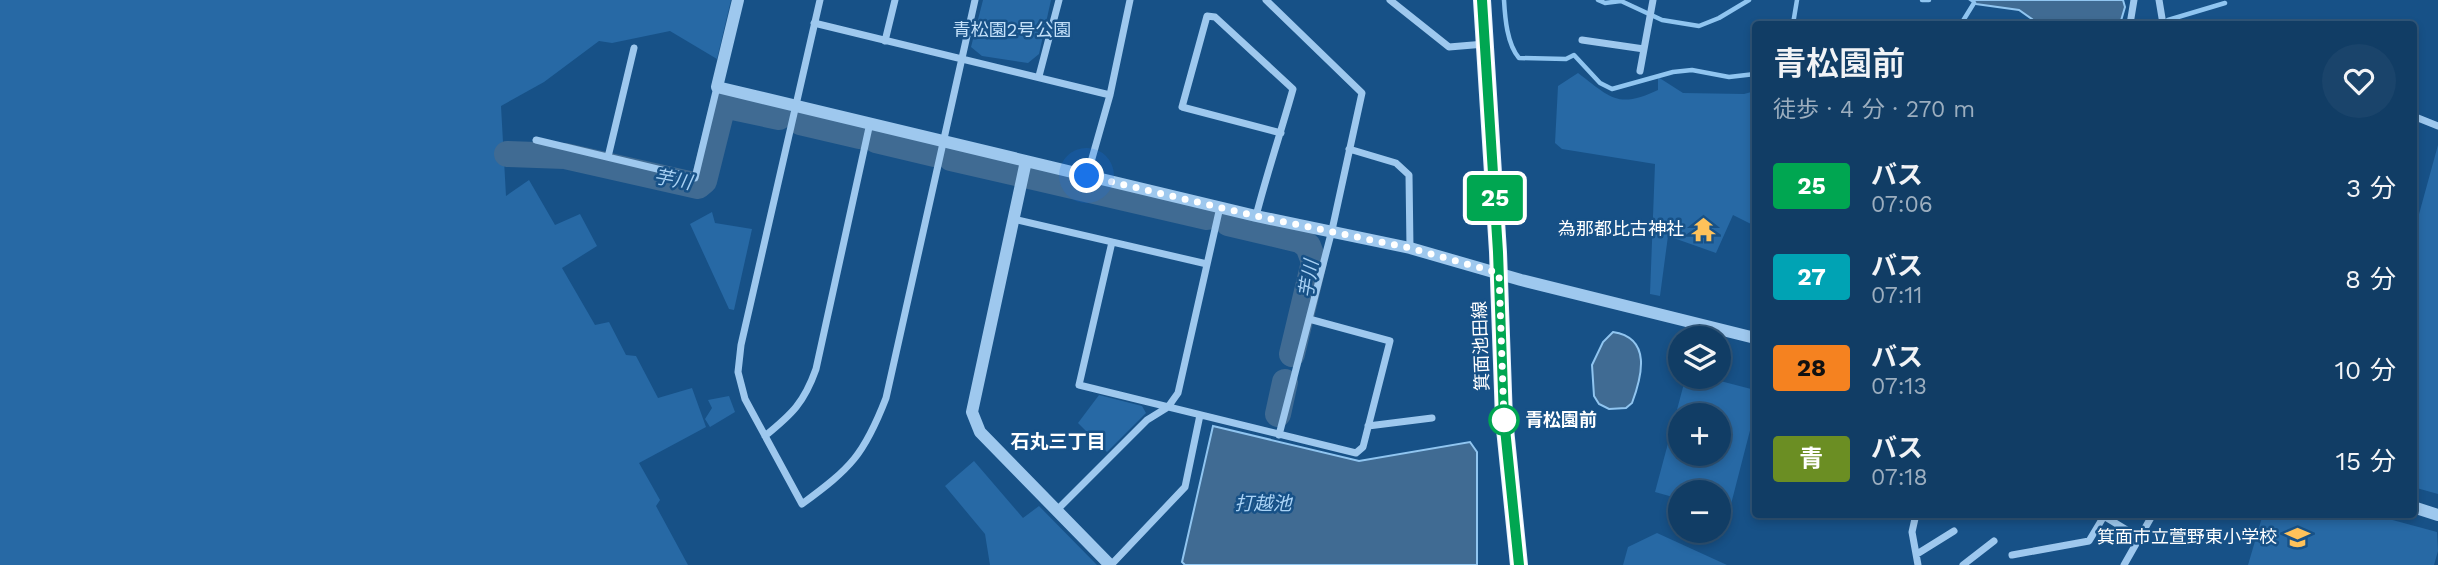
<!DOCTYPE html>
<html lang="ja">
<head>
<meta charset="utf-8">
<style>
	body { margin:0; font-family:"Work Sans","Noto Sans JP",sans-serif; background:#1a446b; color:#f1f3f6; height:100vh; display:flex; flex-direction:column; font-size:26px; white-space:nowrap }
	* { box-sizing:border-box; margin:0 }
	p { font-size:23px; color:#9caebf }
	.icon { flex:none; width:38px; height:38px; fill:none; stroke:currentColor; stroke-width:2; stroke-linecap:round; stroke-linejoin:round }
	.map { position:relative; flex:1; overflow:hidden }
	.panel { position:absolute; left:1752px; top:21px; width:665px; height:497px; display:flex; flex-direction:column; background:#113d65; border-radius:7px; box-shadow:0 4px 10px #0003,0 0 0 2px #305679 }
	.panel>* { flex:none }
	.badge { padding:0 14px; border-radius:5px; font-size:24px; line-height:46px }
	.tools { position:absolute; left:1668px; top:326px; display:grid; gap:14px }
	.tools a { display:grid; place-items:center; width:63px; height:63px; border-radius:50%; background:#113d65; box-shadow:0 4px 10px #0003,0 0 0 2px #305679; font-size:35px }
	.you { position:absolute; width:35px; height:35px; margin:-18px; border:5px solid #fff; border-radius:50%; background:#1a73e8; box-shadow:0 0 0 10px #1a73e833 }
	.map>.badge { position:absolute; translate:-50% -50%; box-shadow:0 0 0 4px #fff }
	.round { display:grid; place-items:center; flex:none; width:74px; height:74px; border-radius:37px; background:#1a446b }
	.head { display:flex; align-items:center; justify-content:space-between; height:119px; padding:0 21px }
	h1 { font-size:33px; font-weight:600; line-height:52px }
	ul { padding:0; list-style:none }
	li { display:flex; align-items:center; gap:21px; height:91px; padding:0 21px }
	li div { flex:1 }
	li b { display:block; font-size:26px }
	li em { font-style:normal }
	li .badge { min-width:77px; font-weight:700; text-align:center }
	.map>svg:first-child { display:block }
	.green { fill:#2769a5; fill-rule:evenodd }
	.water { fill:#406b93; stroke:#90c5f0; stroke-width:2 }
	.lines { fill:none; stroke-linecap:round; stroke-linejoin:round }
	.stream { stroke:#90c5f0; stroke-width:4.5 }
	.river { stroke:#406b93; stroke-width:26 }
	.minor { stroke:#9ec8ee; stroke-width:7 }
	.tertiary { stroke:#9ec8ee; stroke-width:12 }
	.primary { stroke:#e4f1ff; stroke-width:18 }
	.line-casing { stroke:#fff; stroke-width:16 }
	.line { stroke:#00a651; stroke-width:10 }
	.walk { stroke:#fff; stroke-width:7; stroke-dasharray:0 12.6 }
	.stop-dot { fill:#fff; stroke:#00a651; stroke-width:3.5 }
	.labels { text-anchor:middle; stroke-width:5; stroke-linejoin:round; paint-order:stroke }
	.park-label { font-size:18px; fill:#c4e1fa; stroke:#175187 }
	.poi-label { font-size:18px; fill:#fff; stroke:#175187; text-anchor:end }
	.street-label { font-size:18px; fill:#fff; stroke:#175187 }
	.stop-label { font-size:18px; font-weight:bold; fill:#fff; stroke:#175187; text-anchor:start }
	.water-label { font-size:19px; font-style:italic; fill:#a9d2f5; stroke:#175187 }
	.neighbourhood-label { font-size:19px; font-weight:bold; fill:#fff; stroke:#175187 }
</style>
</head>
<body>
<div class="map">
<svg width="2438" height="565" viewBox="0 0 2438 565">
	<rect width="100%" height="100%" fill="#175187"/>
	<path class="green" d="M0,0H731L717,59L670,31L612,43L599,41L544,82L501,106L506,196L529,180L555,225L580,214L597,246L562,268L595,325L609,322L626,355L636,356L658,398L692,388L706,427L639,463L660,500L656,506L688,565H0Z
		M983,0H1051L1039,54L1028,63L982,56L971,47Z
		M1578,73C1611,98 1618,109 1658,90V77L1683,93L1744,94L1755,91V226L1733,215L1716,253L1668,236L1660,296L1650,294L1655,164L1562,149L1555,143L1558,86Z
		M2438,145V494L2413,487V236Z
		M712,212L715,223L752,229L734,310L729,309L690,224Z
		M1686,376H1701L1755,390V411L1729,512L1719,509L1718,492H1680V499L1655,492ZM1680,415H1718V453H1680Z
		M1099,395L1142,406L1146,413L1107,452L1078,423Z
		M729,396L735,412L710,427L705,419L712,408L708,400Z
		M974,461L1023,518L1039,506L1097,565H990L985,534L945,486Z
		M2263,514L2374,515L2437,532L2438,551L2434,565H2248Z
		M1657,533L1727,565H1623L1628,547Z"/>
	<path class="water" d="M1970,0H2123L2125,7L2120,24H2039L2019,10L1976,4Z
		M1613,332C1652,338 1642,376 1632,403L1626,408L1609,409L1599,404L1594,396L1592,365L1603,342Z
		M1213,426L1359,461L1470,442L1477,452V565H1185L1182,562Z"/>
	<g class="lines">
		<path class="stream" d="M1504,0C1505,18 1507,44 1519,58L1566,59L1574,55L1600,83L1612,89L1673,72L1692,70L1729,77L1755,74
			M1598,0L1605,3L1621,1L1662,20L1699,26L1719,18L1749,0
			M1922,0H1929
			M2168,20L2225,3
			M1793,24L1797,0
			M1961,24L1974,3
			M2154,24L2157,23"/>
		<path class="river" d="M800,122L860,136
			M876,140L935,154
			M507,154L565,156L698,186L704,181L723,105L779,117
			M951,158L1207,217
			M1228,223L1300,240L1308,246L1314,262L1292,354
			M1278,414L1285,382"/>
		<path class="minor" d="M820,0L741,345L738,372L745,399L802,504C851,468 864,455 886,398L975,0
			M1266,0L1362,93L1332,230L1279,435
			M1390,0L1449,47L1485,44
			M2159,0L2163,24
			M814,23L1110,95
			M2130,24L2134,0
			M1582,40L1644,49
			M885,41L895,0
			M1640,71L1653,0
			M1039,76L1059,0
			M2413,116L2438,126
			M536,140L695,178L717,87
			M1349,149L1396,163L1409,175L1410,248
			M608,157L634,48
			M1087,176L1110,95L1130,0
			M1256,216C1267,173 1281,132 1293,89L1215,17L1207,16L1182,107L1281,133
			M1013,219L1207,264
			M1112,242L1079,385L1356,453L1363,447L1390,341L1309,319
			M1368,426L1432,418
			M765,436C792,414 804,403 816,369L870,123
			M1056,511L1147,420L1168,407L1178,393L1220,207
			M1916,514L1912,532L1918,565
			M2102,515L2140,538
			M1917,554L1954,531
			M2012,555L2089,541L2104,516
			M1111,565L1185,487L1200,415
			M1963,565L1994,541
			M2124,565L2153,514"/>
		<path class="tertiary" d="M738,0L717,87L1256,216L1410,248L1521,280L1755,338
			M1026,161L972,412L980,432L1110,565
			M2413,507L2438,515"/>
		<path class="primary" d="M1482,0L1498,252L1504,419L1519,565"/>
	</g>
	<g class="lines">
		<defs>
			<path id="line" d="M1482,0L1498,252L1504,419L1519,565"/>
		</defs>
		<use href="#line" class="line-casing"/>
		<use href="#line" class="line"/>
		<path class="walk" d="M1087,176L1256,216L1410,248L1499,273L1504,420"/>
	</g>
	<defs>
		<symbol id="temple-bare" viewBox="-9 -9 18 18"><path d="M0-6L5-2H3V0L6.5 2.5H4V6H1.5V3h-3V6H-4V2.5H-6.5L-3 0V-2H-5Z" fill="#ffc25a" stroke="#175187" stroke-width="2.5" paint-order="stroke"/></symbol>
		<symbol id="school-bare" viewBox="-9 -9 18 18"><path d="M0-5L7-2L0 1L-7-2ZM-4 1L0 2.5L4 1V4Q0 6-4 4Z" fill="#ffc25a" stroke="#175187" stroke-width="2.5" paint-order="stroke"/></symbol>
	</defs>
	<g fill-rule="evenodd">
		<use href="#temple-bare" x="1686" y="212" width="35" height="35"/>
		<use href="#school-bare" x="2280" y="520" width="35" height="35"/>
	</g>
	<circle class="stop-dot" cx="1504" cy="420" r="14"/>
	<g class="labels">
		<g class="park-label">
			<text x="1012" y="36">青松園2号公園</text>
		</g>
		<g class="poi-label">
			<text x="1684" y="235">為那都比古神社</text>
			<text x="2277" y="543">箕面市立萱野東小学校</text>
		</g>
		<g class="street-label">
			<text transform="translate(1481 346) rotate(-92)" y="6">箕面池田線</text>
		</g>
		<g class="stop-label">
			<text x="1525" y="426">青松園前</text>
		</g>
		<g class="water-label">
			<text transform="translate(673 179) rotate(10)" y="7">芋川</text>
			<text transform="translate(1308 279) rotate(-81)" y="7">芋川</text>
			<text x="1263" y="510">打越池</text>
		</g>
		<g class="neighbourhood-label">
			<text x="1058" y="448">石丸三丁目</text>
		</g>
	</g>
</svg>
<div class="tools">
<a><svg class="icon" aria-label="layers" viewBox="0 0 24 24"><path d="M12 4l9 5-9 5-9-5zM3 14l9 5 9-5"/></svg></a>
<a>+</a>
<a>−</a>
</div>
<div class="you" style="left:1087px;top:176px"></div>
<b class="badge" style="left:1495px;top:198px;background:#00a651;color:#fff">25</b>
<section class="panel">
<div class="head"><div><h1>青松園前</h1><p>徒歩 · 4 分 · 270 m</p></div><a class="round"><svg class="icon" aria-label="heart" viewBox="0 0 24 24"><path d="M12 20l-8-8c-3-5 5-10 8-4 3-6 11-1 8 4z"/></svg></a></div>
<ul>
<li><span class="badge" style="background:#00a651;color:#fff">25</span><div><b>バス</b><p>07:06</p></div><em>3 分</em></li>
<li><span class="badge" style="background:#00a3b4;color:#fff">27</span><div><b>バス</b><p>07:11</p></div><em>8 分</em></li>
<li><span class="badge" style="background:#f58220;color:#111">28</span><div><b>バス</b><p>07:13</p></div><em>10 分</em></li>
<li><span class="badge" style="background:#6b8e23;color:#fff">青</span><div><b>バス</b><p>07:18</p></div><em>15 分</em></li>
</ul>
</section>
</div>
</body>
</html>
